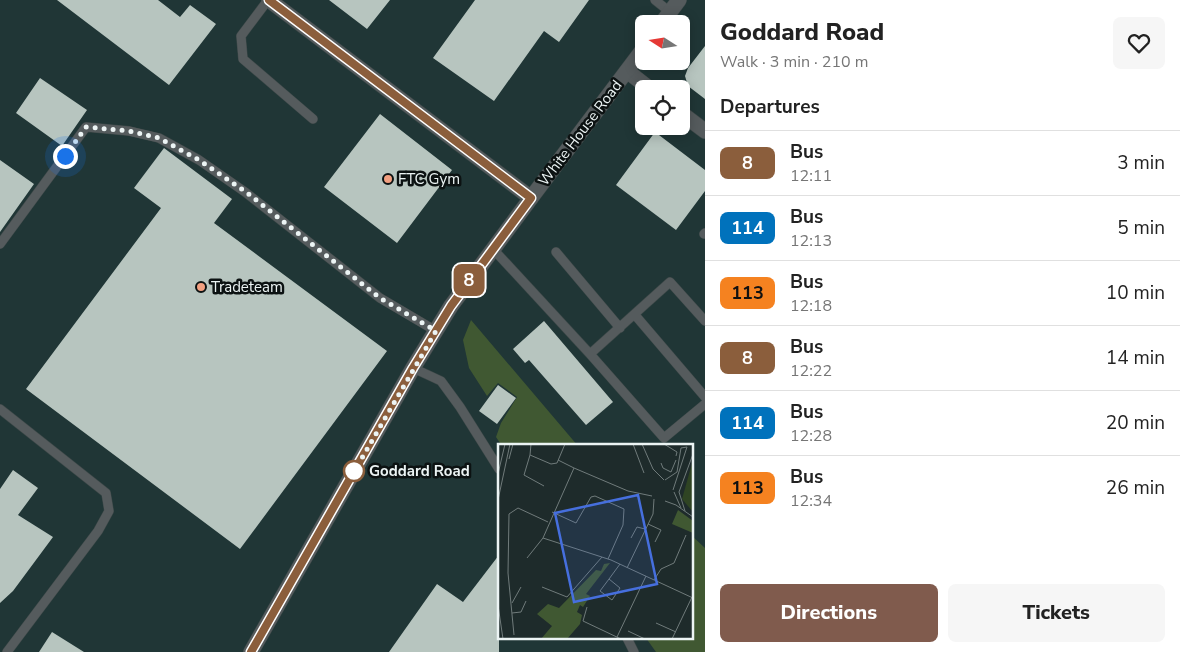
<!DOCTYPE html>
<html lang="en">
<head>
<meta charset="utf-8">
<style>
	body { margin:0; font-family:"Nunito Sans",sans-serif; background:#f6f6f6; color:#222; height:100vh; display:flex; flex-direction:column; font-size:19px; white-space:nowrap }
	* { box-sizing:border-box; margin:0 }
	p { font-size:16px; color:#767676 }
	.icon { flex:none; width:28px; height:28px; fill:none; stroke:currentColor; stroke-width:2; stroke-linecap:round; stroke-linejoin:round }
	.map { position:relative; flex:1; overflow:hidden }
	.details { display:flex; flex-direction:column; background:#fff; width:475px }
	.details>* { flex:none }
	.badge { padding:0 10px; border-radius:8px; font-size:18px; line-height:32px }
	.needle { width:32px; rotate:282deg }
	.controls { position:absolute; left:635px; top:15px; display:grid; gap:10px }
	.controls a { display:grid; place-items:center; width:55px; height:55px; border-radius:8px; background:#fff; box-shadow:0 2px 12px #0003; font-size:25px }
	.you { position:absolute; width:25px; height:25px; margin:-12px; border:4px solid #fff; border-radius:50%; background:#1a73e8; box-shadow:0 0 0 8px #1a73e833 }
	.map>.badge { position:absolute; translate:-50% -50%; box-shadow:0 0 0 2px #fff }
	h2 { padding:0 15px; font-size:19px; line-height:45px }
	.round { display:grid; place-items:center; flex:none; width:52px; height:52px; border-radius:8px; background:#f6f6f6 }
	.headline { display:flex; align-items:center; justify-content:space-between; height:85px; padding:0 15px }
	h1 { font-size:24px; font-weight:800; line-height:38px }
	.primary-button { display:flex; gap:10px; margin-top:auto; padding:10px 15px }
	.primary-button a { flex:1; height:58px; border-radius:8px; background:#805b4d; color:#fff; font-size:20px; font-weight:800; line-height:58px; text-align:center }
	.primary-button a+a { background:#f6f6f6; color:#222 }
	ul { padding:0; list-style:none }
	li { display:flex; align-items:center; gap:15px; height:65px; padding:0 15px; border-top:1px solid #e0e0e0 }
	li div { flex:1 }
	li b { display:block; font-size:19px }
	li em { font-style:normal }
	li .badge { min-width:55px; font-weight:700; text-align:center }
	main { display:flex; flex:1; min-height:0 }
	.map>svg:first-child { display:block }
	.built { fill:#203636; fill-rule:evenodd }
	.forest { fill:#405832 }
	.building { fill:#b7c5bf }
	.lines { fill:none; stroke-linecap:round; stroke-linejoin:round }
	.service-casing { stroke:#3b4747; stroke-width:10 }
	.minor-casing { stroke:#3b4747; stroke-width:16 }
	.tertiary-casing { stroke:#3b4747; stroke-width:16 }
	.service { stroke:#555b5d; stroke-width:9 }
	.minor { stroke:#555b5d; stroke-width:15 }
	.tertiary { stroke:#555b5d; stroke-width:15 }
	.line-casing { stroke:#fff; stroke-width:11 }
	.line { stroke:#8b5e3c; stroke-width:8 }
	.walk { stroke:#ecf4f4; stroke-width:5; stroke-dasharray:0 9 }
	.poi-dot { fill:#f2a081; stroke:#0c1212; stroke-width:2 }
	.stop-dot { fill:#fff; stroke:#8b5e3c; stroke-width:2.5 }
	.labels { text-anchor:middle; stroke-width:5; stroke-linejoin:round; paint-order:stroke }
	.street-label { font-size:15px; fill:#ecf4f4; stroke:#0c1212 }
	.poi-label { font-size:15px; fill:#ecf4f4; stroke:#0c1212; text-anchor:start }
	.stop-label { font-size:15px; font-weight:bold; fill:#ecf4f4; stroke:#0c1212; text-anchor:start }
	.inset-road { fill:none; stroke:#707b7b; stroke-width:1 }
	.view { fill:#466fde; fill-opacity:0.15; stroke:#466fde; stroke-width:2.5 }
	.inset-edge { fill:none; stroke:#ecf4f4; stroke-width:2.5 }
</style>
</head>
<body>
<main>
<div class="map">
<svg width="705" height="652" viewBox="0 0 705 652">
	<rect width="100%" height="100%" fill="#1e2b2b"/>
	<path class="built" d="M0,0H705V652H0ZM644,24H681V61H644ZM644,89H681V126H644ZM499,446H691V638H499Z"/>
	<path class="forest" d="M471,320L578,446H502L496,437L501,423L517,397L498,383L487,396L469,368L463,340Z
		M691,535L705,548V652H656L646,638H691Z"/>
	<path class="building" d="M57,0H158L180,17L190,5L216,24L169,85Z
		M329,0H390L367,29Z
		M475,0H589L559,42L544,31L494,101L433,58Z
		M705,46V99L688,86L685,76L688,68Z
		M40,78L87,110L62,146L16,113Z
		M380,114L452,170L397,243L324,187Z
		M655,132L705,170V191L676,230L616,185Z
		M164,148L232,199L214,223L387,351L240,549L26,389L161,208L134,188Z
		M0,160L34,184L0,232Z
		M544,321L613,402L586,425L529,360L525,363L513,349Z
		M498,385L516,398L497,424L479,411Z
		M13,470L38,488L18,515L53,537L13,591L0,603V489Z
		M499,555V652H389L437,584L463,602Z
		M52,632L84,652H39Z"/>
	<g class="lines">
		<defs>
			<path id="service" d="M268,0L241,36L243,59L313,119
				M655,0L670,12
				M704,234L705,233
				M0,244L86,127L129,131L159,138L199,160L245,192L380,298L436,331
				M493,249L590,354L664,438L705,404
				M556,252L620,328
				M635,315L705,397
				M590,354L670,282L705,321
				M413,368L441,381L460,407L499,469
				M0,409L106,493L109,511L98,531L7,652
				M627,638L634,652"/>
			<path id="minor" d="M627,71L650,89
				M681,113L705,131
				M251,652L413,368L451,306L531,198"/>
			<path id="tertiary" d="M269,0L531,198L644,48
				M661,24L679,0"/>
		</defs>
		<use href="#service" class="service-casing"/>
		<use href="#minor" class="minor-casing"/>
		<use href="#tertiary" class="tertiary-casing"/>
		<use href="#service" class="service"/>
		<use href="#minor" class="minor"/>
		<use href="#tertiary" class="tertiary"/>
	</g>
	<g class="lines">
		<defs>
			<path id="line" d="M251,652L413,368L451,306L531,198L269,0"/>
		</defs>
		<use href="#line" class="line-casing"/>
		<use href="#line" class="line"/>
		<path class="walk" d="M65,156L86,127L129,131L159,138L199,160L246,192L380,298L436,331L352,475L354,471"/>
	</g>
	<g class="poi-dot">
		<circle cx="388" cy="179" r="5"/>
		<circle cx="201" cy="287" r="5"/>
	</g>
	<circle class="stop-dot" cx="354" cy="471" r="10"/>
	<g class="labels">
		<g class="street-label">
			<text transform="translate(580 133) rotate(-53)" y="5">White House Road</text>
		</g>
		<g class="poi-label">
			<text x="398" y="184">FTC Gym</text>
			<text x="211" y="292">Tradeteam</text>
		</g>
		<g class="stop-label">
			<text x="369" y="476">Goddard Road</text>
		</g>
	</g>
	<g transform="translate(498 444)">
		<rect width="195" height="195" fill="#1e2b2b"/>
		<path d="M195,16V68L184,55Z" fill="#2f4423"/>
		<path d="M180,66L195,77V89L174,80ZM112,119L88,150L92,152L85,163L82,161L79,168L84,171L82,180L69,195H43L54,182L39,170L50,160L61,164L98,126L103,127L106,120Z" fill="#405832"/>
		<path class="inset-road" d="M33,0L32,11L53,20L59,19L67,0M135,0L146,29M144,0L155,25L166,36M166,0L179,8L178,12M32,11L26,31L46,42M11,15L15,0M60,16L76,24M163,19L165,24L173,28L178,16M0,30L7,0M167,36L179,28L183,4L189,3L175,46M176,48L183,64M0,56L12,0M167,57L178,61L195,73M187,67L181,48L195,10M54,68L78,79L93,53L97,52L126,65L125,81L110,115M150,80L163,86L157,98M45,94L76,24L130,47L154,52M45,94L113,116L195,154M133,94L139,83L147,85M29,114L45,94M129,124L155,70L156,55M111,135L102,147L114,156L122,144L111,135L122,120M156,136L163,125L176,119L188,91M44,143L69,153L104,113M14,159L23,143M0,161L5,195M89,163L85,177L123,195M14,169L23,168L28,157M158,179L178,188M130,187L147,195M16,191L10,129L11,70L20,64L50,78M119,193L148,132M174,195L194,153"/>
		<path class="view" d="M140,51L159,140L76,158L57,69Z"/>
		<rect width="195" height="195" class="inset-edge"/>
	</g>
</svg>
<div class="controls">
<a><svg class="needle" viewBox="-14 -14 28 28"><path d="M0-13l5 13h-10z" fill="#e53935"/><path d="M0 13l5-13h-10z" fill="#767676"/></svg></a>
<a><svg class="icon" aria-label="locate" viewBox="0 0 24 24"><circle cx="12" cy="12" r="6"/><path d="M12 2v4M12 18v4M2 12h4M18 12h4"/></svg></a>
</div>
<div class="you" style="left:65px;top:156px"></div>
<b class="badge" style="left:469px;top:280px;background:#8b5e3c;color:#fff">8</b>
</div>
<section class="details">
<div class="headline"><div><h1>Goddard Road</h1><p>Walk · 3 min · 210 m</p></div><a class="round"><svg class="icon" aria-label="heart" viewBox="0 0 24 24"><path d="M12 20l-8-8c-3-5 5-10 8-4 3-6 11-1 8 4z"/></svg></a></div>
<h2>Departures</h2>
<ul>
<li><span class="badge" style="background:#8b5e3c;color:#fff">8</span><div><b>Bus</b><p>12:11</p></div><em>3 min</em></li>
<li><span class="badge" style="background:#0072bc;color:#fff">114</span><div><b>Bus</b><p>12:13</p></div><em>5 min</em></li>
<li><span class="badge" style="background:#f58220;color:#111">113</span><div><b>Bus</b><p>12:18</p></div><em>10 min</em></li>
<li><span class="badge" style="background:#8b5e3c;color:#fff">8</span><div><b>Bus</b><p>12:22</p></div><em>14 min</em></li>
<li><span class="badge" style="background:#0072bc;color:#fff">114</span><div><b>Bus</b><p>12:28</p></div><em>20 min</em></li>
<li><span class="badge" style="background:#f58220;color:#111">113</span><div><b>Bus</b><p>12:34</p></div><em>26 min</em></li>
</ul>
<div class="primary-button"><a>Directions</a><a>Tickets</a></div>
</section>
</main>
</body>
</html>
